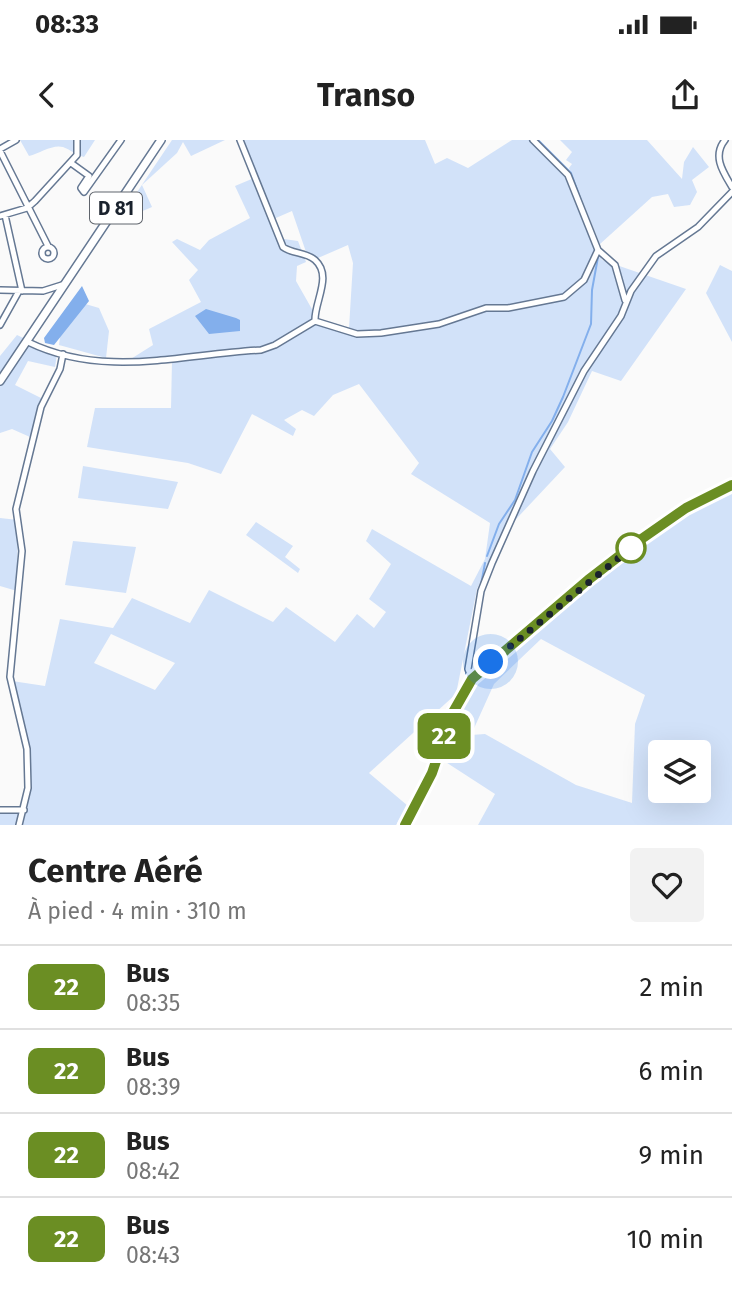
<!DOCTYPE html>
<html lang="fr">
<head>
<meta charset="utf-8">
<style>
	body { margin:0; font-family:"Fira Sans",sans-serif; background:#f2f2f2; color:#222; height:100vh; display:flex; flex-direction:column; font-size:26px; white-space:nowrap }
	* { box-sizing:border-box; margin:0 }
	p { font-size:23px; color:#767676 }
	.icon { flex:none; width:38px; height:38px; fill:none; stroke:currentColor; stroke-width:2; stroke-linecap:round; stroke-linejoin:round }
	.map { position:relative; height:685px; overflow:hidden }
	.sheet { display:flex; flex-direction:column; background:#fff; flex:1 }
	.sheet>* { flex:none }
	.badge { padding:0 14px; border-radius:10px; font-size:24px; line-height:46px }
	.tools { position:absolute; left:648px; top:600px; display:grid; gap:14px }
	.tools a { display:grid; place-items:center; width:63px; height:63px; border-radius:7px; background:#fff; box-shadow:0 7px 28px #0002; font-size:35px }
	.you { position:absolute; width:35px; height:35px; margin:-18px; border:5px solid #fff; border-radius:50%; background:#1a73e8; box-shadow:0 0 0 10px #1a73e833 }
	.map>.badge { position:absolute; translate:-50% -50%; box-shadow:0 0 0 4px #fff }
	.round { display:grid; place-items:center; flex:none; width:74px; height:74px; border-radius:7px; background:#f2f2f2 }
	.summary { display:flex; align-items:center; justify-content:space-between; height:119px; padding:0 28px }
	h1 { font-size:33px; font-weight:700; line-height:52px }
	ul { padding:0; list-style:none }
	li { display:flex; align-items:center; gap:21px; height:84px; padding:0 28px; border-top:2px solid #e0e0e0 }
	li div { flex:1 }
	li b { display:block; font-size:26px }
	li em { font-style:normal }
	li .badge { min-width:77px; font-weight:700; text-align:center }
	.status { display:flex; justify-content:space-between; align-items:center; height:49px; padding:0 35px; background:#fff; direction:ltr }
	.status svg { height:19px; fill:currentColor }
	header { display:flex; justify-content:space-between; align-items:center; height:91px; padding:0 28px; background:#fff; font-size:32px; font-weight:700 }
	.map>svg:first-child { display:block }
	.green { fill:#d2e2f9; fill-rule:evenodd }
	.water { fill:#83afec }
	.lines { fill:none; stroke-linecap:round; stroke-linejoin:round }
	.stream { stroke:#83afec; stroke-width:2 }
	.minor-casing { stroke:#657893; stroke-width:8 }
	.major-casing { stroke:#657893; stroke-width:10 }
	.minor { stroke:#fff; stroke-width:5 }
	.major { stroke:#fff; stroke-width:7 }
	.line-casing { stroke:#fff; stroke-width:16 }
	.line { stroke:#6b8e23; stroke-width:10 }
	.walk { stroke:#1a222d; stroke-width:7; stroke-dasharray:0 12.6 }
	.stop-dot { fill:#fff; stroke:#6b8e23; stroke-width:3.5 }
	.labels { text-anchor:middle; stroke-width:5; stroke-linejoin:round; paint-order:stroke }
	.shield { fill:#fff; stroke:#5f646c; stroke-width:2 }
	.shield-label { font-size:19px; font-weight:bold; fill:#1a222d }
</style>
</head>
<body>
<div class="status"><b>08:33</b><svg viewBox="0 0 49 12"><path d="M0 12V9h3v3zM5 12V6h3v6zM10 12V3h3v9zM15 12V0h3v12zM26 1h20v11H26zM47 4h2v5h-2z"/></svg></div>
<header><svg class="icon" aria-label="back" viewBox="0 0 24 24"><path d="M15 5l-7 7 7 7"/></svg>Transo<svg class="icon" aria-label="share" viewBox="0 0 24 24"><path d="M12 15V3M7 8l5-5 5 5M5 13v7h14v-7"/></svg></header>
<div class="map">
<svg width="732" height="685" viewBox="0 0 732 685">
	<rect width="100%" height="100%" fill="#fafafa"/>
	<path class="green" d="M20,0H95L84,17C76,15 71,10 63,7C53,4 40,13 29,16Z
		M172,0H225L191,16L183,2L177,13L142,45L152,67L117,82Z
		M239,0H425L435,24L447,18L468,28L512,0H531L565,30L602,120L686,149L621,241L592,231L568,282L550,309L565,327L503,393L477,449L456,554L369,633L408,666L396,685H0V671L25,672L30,615L12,541L45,546L60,479L113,488L132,458L190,483L209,450L273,482L286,467L335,502L357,474L374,488L386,472L369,459L391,424L366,401L372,389L471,446L485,419L490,383L411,334L419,323L359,244L333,255L314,276L302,270L284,280L296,289L293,296L252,274L221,334L188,323L87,307L95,268H171L172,221L126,222L153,205L149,189L201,162L189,140L198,130L172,102L177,99L200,110L209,100L250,78L235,46L254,38ZM292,71L306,112L318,118L348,105L353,123L349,188L317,178L296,141L297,126L306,122L298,101L277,98L269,81ZM111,494L175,523L155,550L94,523Z
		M560,0H647L682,39L684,22L693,7L709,27L692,40L697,52L690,65L674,67L668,54L652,57L600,104L569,28L572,24L566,20L572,12Z
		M720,125L732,131V202L706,153Z
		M82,163L99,168L109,191L106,218L59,205L61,190Z
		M17,195L57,214L55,227L28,221L15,245L43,259L30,297L12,289L0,293V216Z
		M83,326L178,342L168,369L78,358Z
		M732,349V685H478L495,654L441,619L464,558L472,545L610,423L633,419L647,408L642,399ZM541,499L645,555L635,584L632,663L576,645L485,594L471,595L494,544ZM660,612H698V651H660Z
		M0,378L18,380L17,451L0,446Z
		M256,382L293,406L285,417L300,429L298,433L246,395Z
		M73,401L136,407L126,453L65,445Z"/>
	<path class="water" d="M82,146L89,161L54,205L45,203L44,198Z
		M206,169L236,178L240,180V191L209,194L195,176Z"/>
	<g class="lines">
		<path class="stream" d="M538,0L571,33L586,74
			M487,416L499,384L515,360L532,312L552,281L563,257L591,184L592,150L598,117
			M466,526L485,423
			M455,561L466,540V531
			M448,577L453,565
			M413,675L434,637L442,611"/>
		<defs>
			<path id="minor" d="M240,0L283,107C292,114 306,112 315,120C333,136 314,162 315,181
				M533,0L568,35L598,110L615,125L625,160
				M725,0C712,16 723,32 732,47
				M0,9L16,0
				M0,11L48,106
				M71,23L89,36
				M89,36L81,48L84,52L121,0
				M5,75L22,151
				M0,76L27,68L35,61L77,15V0
				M42 113a6 6 0 1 1 12 0a6 6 0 1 1-12 0Z
				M0,150L43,151L62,145
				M0,185L19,151
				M28,202C104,239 182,214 261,210L275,205L315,181L357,194L381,193L439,184L486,168H508L564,157L584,140L598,110
				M472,539L468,529L481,451L492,423L533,331L584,231L621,176L631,151L656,116L698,87L732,52
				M0,670H24
				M19,685L28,648L27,609L10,537L22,411L16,369L41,267L60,229L63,214
				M405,685L432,633L452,574L472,539L588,440L641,400L686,367L732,345"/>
			<path id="major" d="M0,241L161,0"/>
		</defs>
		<use href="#minor" class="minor-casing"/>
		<use href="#major" class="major-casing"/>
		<use href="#minor" class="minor"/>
		<use href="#major" class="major"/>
	</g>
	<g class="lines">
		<defs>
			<path id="line" d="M405,685L432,633L452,574L472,539L588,440L640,400L686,368L732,345"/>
		</defs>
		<use href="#line" class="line-casing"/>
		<use href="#line" class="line"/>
		<path class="walk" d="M491,522L631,408"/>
	</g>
	<circle class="stop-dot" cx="631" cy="408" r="14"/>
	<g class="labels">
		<rect class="shield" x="90" y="52.5" width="52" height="31" rx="5"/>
		<g class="shield-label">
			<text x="116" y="75">D 81</text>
		</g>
	</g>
</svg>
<div class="tools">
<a><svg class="icon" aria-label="layers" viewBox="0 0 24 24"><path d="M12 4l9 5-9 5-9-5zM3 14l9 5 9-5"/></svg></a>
</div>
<div class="you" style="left:491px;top:522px"></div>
<b class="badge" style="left:444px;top:596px;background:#6b8e23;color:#fff">22</b>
</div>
<section class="sheet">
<div class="summary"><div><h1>Centre Aéré</h1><p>À pied · 4 min · 310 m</p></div><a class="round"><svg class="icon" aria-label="heart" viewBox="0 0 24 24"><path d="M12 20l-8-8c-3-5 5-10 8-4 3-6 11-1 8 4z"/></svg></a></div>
<ul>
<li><span class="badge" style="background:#6b8e23;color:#fff">22</span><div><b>Bus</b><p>08:35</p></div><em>2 min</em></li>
<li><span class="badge" style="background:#6b8e23;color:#fff">22</span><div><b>Bus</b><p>08:39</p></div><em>6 min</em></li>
<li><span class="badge" style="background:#6b8e23;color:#fff">22</span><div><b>Bus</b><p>08:42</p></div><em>9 min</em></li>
<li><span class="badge" style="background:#6b8e23;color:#fff">22</span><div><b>Bus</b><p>08:43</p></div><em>10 min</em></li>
</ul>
</section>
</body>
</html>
